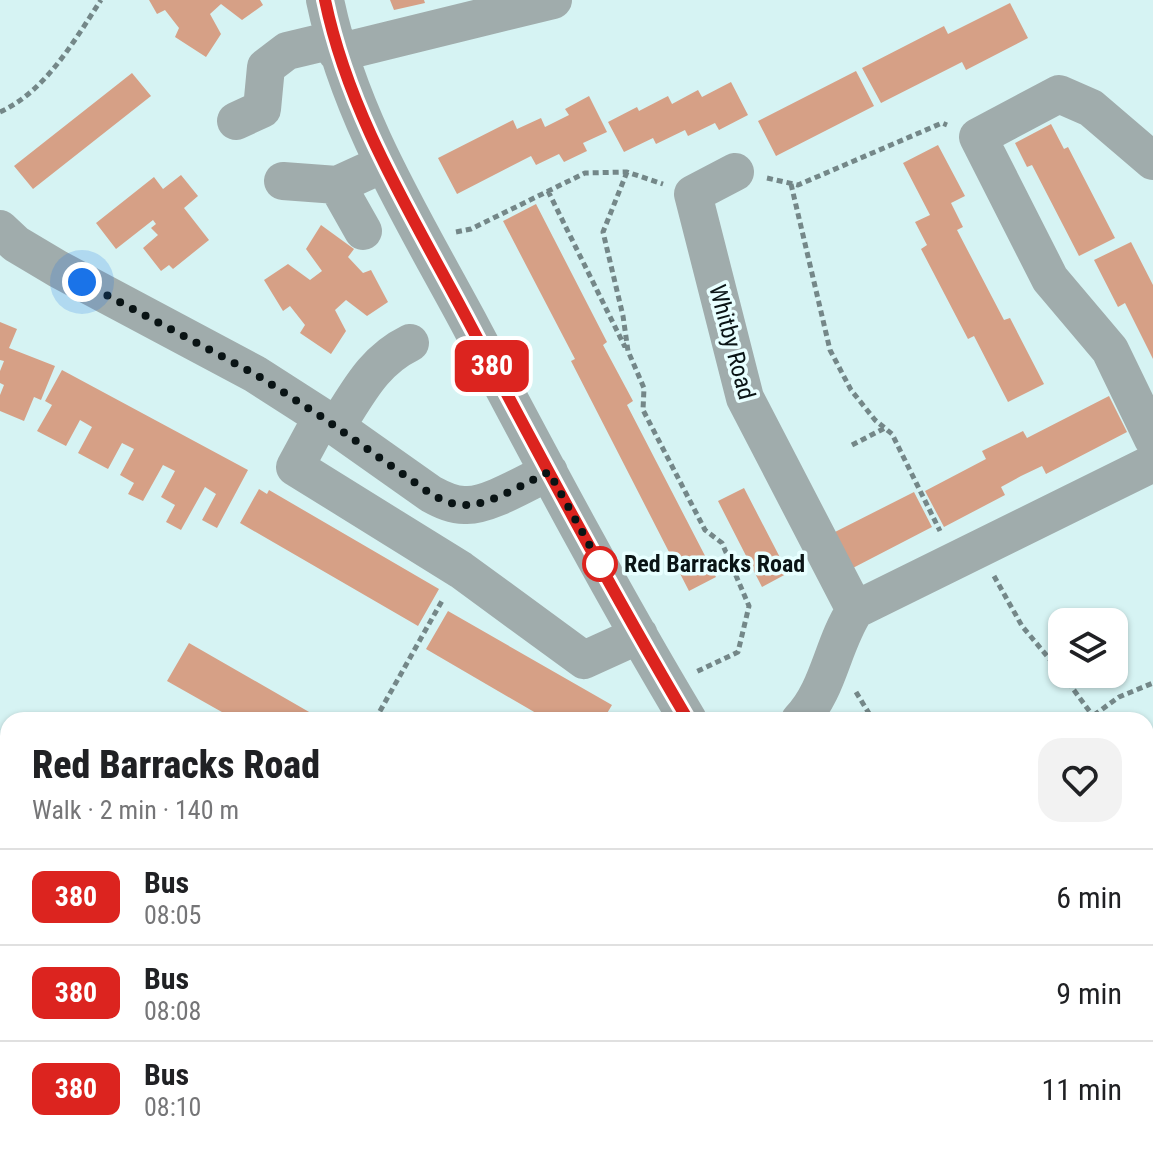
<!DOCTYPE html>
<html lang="en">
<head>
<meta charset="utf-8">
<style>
	body { margin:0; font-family:"Roboto Condensed",sans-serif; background:#f2f2f2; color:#202124; height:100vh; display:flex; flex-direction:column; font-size:30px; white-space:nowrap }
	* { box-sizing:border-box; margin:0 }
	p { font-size:26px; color:#757577 }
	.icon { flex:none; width:44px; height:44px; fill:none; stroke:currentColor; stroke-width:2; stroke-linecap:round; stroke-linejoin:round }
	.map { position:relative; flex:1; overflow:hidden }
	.details { position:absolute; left:0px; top:712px; width:1154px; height:442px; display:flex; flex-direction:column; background:#fff; border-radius:24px 24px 0 0; box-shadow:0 2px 6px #0004 }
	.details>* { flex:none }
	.badge { padding:0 16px; border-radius:12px; font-size:28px; line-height:52px }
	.fabs { position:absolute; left:1048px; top:608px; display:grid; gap:16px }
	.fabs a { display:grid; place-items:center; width:80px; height:80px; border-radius:16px; background:#fff; box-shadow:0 2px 6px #0004; font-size:40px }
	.you { position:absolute; width:40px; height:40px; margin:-20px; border:6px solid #fff; border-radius:50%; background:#1a73e8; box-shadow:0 0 0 12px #1a73e833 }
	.map>.badge { position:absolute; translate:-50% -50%; box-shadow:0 0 0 4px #fff }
	.round { display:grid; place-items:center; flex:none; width:84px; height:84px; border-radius:24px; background:#f2f2f2 }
	.overview { display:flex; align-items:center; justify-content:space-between; height:136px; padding:0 32px }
	h1 { font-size:38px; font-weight:800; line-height:60px }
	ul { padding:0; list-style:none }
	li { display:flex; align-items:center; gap:24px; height:96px; padding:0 32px; border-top:2px solid #e0e0e0 }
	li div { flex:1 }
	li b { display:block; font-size:30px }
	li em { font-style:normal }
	li .badge { min-width:88px; font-weight:700; text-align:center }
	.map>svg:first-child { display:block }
	.building { fill:#d6a086 }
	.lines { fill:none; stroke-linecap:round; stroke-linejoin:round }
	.path { stroke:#748788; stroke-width:5; stroke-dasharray:6 4; stroke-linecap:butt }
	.minor { stroke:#a0acac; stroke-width:38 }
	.line-casing { stroke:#fff; stroke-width:18 }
	.line { stroke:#dc241f; stroke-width:12 }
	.walk { stroke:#0a1415; stroke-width:8; stroke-dasharray:0 14.4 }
	.stop-dot { fill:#fff; stroke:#dc241f; stroke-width:4 }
	.labels { text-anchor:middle; stroke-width:7; stroke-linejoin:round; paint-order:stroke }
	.street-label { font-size:24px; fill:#0a1415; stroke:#e8ffff }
	.stop-label { font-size:24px; font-weight:bold; fill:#0a1415; stroke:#e8ffff; text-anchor:start }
</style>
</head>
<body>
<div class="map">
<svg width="1153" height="1153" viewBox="0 0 1153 1153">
	<rect width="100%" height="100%" fill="#d6f3f3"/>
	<path class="building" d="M149,0H260L263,5L242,20L221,4L210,14L221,34L206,57L175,37L179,28L165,10L157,14Z
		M390,0H424L425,3L394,10Z
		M1010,3L1028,38L966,70L962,62L881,103L862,68L944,26L948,34Z
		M856,71L874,106L776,156L758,121Z
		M132,73L151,96L33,189L14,166Z
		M731,82L748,115L719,130L715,123L688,136L685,130L656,144L653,138L624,152L608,122L637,107L639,111L668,96L672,104L698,90L702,97Z
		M589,96L607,132L583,143L587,151L564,162L559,154L536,165L531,156L457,194L438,158L513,120L517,129L541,118L545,127L569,115L565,109Z
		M1051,124L1064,149L1068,147L1115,238L1079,256L1032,165L1027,167L1015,143Z
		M938,145L965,196L951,203L963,227L957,230L1004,320L1010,318L1044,384L1008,402L974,336L968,339L921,249L927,245L915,222L930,215L903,163Z
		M181,175L198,196L184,208L209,240L173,269L169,265L161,271L143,248L158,235L151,228L156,224L153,220L116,249L96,223L154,177L163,189Z
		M536,204L607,342L603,345L633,401L627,405L716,577L689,591L571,361L575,359L503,221Z
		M321,225L354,249L348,257L363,273L371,270L388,302L367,316L346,300L335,310L346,331L331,354L300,333L305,325L290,306L283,311L264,280L288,264L310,280L322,271L306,249Z
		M1131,242L1153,285V359L1125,303L1118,307L1094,260Z
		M0,322L17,329L9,348L55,366L41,400L34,397L24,421L0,411V395L4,385L0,383V371L4,361L0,360Z
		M62,370L248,470L217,528L202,520L216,494L205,487L181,530L166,522L175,505L161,497L175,471L163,465L143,501L128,494L134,483L120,475L134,449L122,443L108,469L78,453L92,427L80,420L66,446L37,431L52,405L45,401Z
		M1109,396L1127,432L1046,474L1042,466L1021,476L1001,487L1005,495L944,527L925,491L986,459L982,451L1023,431L1027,438Z
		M744,488L788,573L762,587L718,501Z
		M259,489L267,494L269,490L439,589L418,626L240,523Z
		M914,492L932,527L849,570L831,534Z
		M448,611L612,705L603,720H548L426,649Z
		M189,643L323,720H236L167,681Z
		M0,990H4L7,1113H0Z
		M1146,1094L1153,1107V1153H1044L1045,1146H1146Z
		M316,1146H377L381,1150L378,1153H323Z
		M506,1146H561L567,1153H512Z
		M762,1146H806L810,1153H766Z
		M964,1146H1027V1149L1025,1153H968Z"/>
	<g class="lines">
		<path class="path" d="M0,112C46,91 74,41 101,0
			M627,172L603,232L623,316L628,351L644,388L643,410L705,530L722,543L749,606L738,652L696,672
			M767,178L798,185L942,123L947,125
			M791,184L830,350L851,390L875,420L892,434L940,531
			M548,191L625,347
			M456,232L471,229L585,173L627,172L663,184
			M852,445L885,428
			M994,576L1022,626L1062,674
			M1062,674L1096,720
			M856,692L873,720
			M1094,715L1119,697L1153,683
			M375,720L443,599
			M1146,769L1153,766
			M1146,957L1153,954
			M276,1146L283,1153
			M846,1146L849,1153
			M402,1153L406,1146
			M612,1153L613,1146"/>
		<path class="minor" d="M325,0C349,116 412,217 468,321C539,455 610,590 688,720
			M337,53L553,0
			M236,121L262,109L266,67L287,51L333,40
			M1153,161L1091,108L1059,94L978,137L1050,279L1110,350L1153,439
			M735,172L693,194L745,398L855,610
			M283,181L337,185L383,164
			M337,185L363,231
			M0,229L16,244L58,269L255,374L322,417L431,494C442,500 454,506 467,505C490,505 527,482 549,472
			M322,417L295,467L461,570L584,660L639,635
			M336,427C358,393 373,361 410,343
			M800,720C829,690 832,645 855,610L1153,463
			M1146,1012L1153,1026
			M193,1146V1153
			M719,1146L723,1153
			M917,1146L920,1153
			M479,1150L482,1153
			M0,1153H4"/>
	</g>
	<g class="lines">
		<defs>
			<path id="line" d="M325,0C349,115 411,213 465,315C537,451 610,588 688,720"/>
		</defs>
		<use href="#line" class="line-casing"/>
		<use href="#line" class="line"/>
		<path class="walk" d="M82,282L255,374L322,417L431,494C442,500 454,506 467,505C490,505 527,482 549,472L600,564"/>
	</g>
	<circle class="stop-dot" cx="600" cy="564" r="16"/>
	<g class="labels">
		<g class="street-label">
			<text transform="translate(732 342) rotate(75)" y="8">Whitby Road</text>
		</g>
		<g class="stop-label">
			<text x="624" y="572">Red Barracks Road</text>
		</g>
	</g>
</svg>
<div class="fabs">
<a><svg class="icon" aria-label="layers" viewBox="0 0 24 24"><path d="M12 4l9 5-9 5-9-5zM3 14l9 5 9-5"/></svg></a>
</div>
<div class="you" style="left:82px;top:282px"></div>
<b class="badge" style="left:492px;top:366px;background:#dc241f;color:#fff">380</b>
<section class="details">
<div class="overview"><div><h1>Red Barracks Road</h1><p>Walk · 2 min · 140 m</p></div><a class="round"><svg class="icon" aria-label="heart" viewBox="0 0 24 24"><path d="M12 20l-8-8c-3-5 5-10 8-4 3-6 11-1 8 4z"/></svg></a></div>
<ul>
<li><span class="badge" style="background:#dc241f;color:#fff">380</span><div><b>Bus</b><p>08:05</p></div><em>6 min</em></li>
<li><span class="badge" style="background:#dc241f;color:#fff">380</span><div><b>Bus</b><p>08:08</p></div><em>9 min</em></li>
<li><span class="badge" style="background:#dc241f;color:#fff">380</span><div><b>Bus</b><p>08:10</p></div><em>11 min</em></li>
</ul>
</section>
</div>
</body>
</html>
